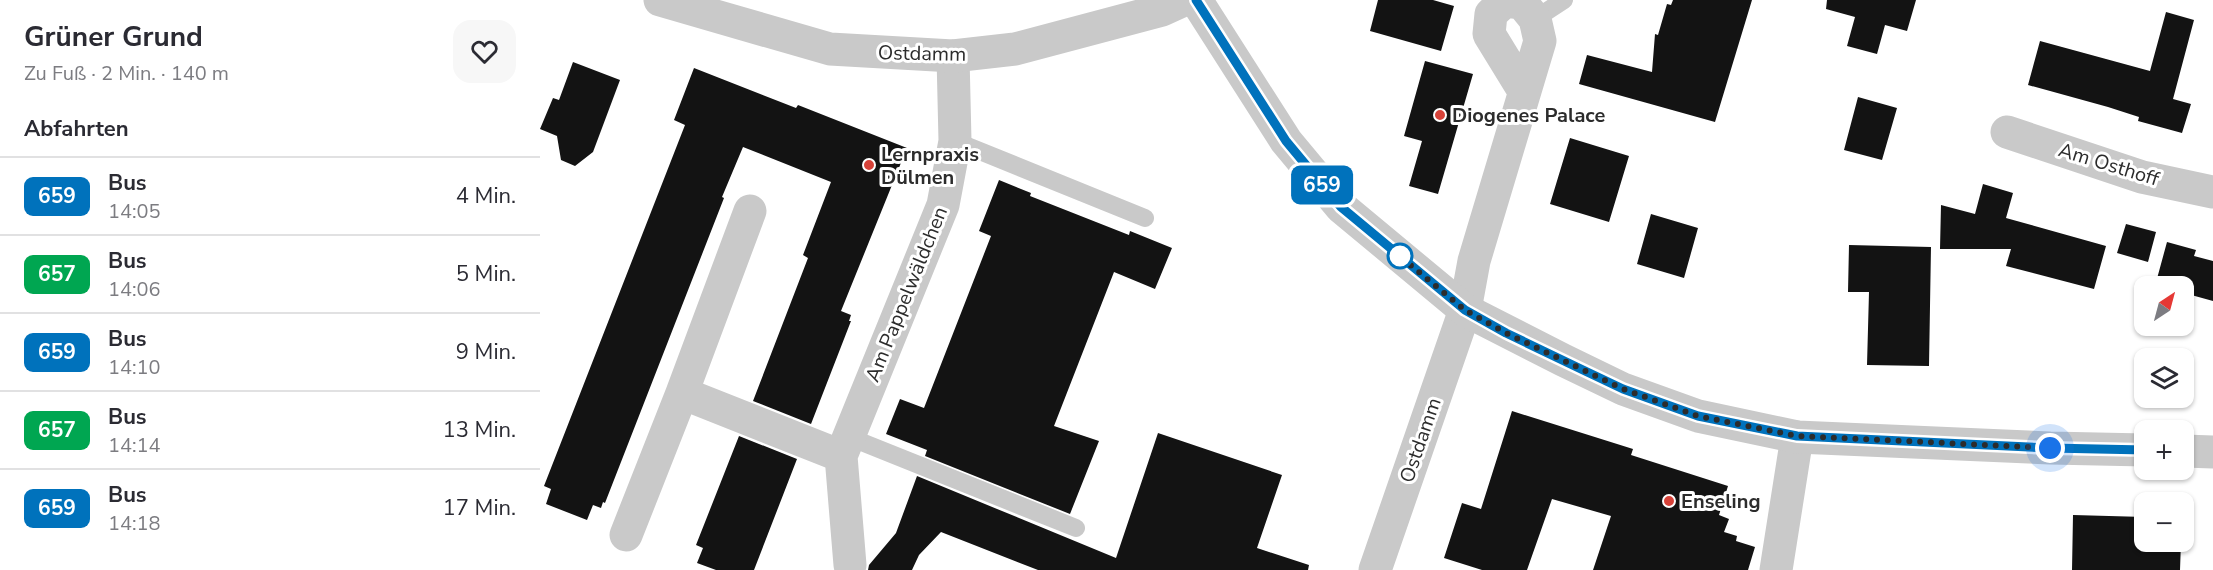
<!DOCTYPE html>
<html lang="de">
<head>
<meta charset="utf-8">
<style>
	body { margin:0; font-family:"Nunito Sans",sans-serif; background:#f7f7f7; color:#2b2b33; height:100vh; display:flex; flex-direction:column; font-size:22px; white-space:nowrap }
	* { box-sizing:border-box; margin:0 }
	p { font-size:20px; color:#7c7c81 }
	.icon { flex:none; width:33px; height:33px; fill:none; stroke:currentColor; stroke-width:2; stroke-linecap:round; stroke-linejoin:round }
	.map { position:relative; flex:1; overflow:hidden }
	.drawer { display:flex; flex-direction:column; background:#fff; width:540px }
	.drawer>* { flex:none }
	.badge { padding:0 12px; border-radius:9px; font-size:21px; line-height:39px }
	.needle { width:39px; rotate:36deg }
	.buttons { position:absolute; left:1594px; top:276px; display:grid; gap:12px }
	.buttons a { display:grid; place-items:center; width:60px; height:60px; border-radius:12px; background:#fff; box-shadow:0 2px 4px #0004; font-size:30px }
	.you { position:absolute; width:30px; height:30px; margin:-15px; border:4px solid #fff; border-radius:50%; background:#1a73e8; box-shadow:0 0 0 9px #1a73e833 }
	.map>.badge { position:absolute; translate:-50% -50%; box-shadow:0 0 0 3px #fff }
	h2 { padding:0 24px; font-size:22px; line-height:54px }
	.round { display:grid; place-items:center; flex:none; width:63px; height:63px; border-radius:18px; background:#f7f7f7 }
	.head { display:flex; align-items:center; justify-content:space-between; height:102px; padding:0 24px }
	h1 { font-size:28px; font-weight:700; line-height:45px }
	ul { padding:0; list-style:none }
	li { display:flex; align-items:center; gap:18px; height:78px; padding:0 24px; border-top:2px solid #e1e1e2 }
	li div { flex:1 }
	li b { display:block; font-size:22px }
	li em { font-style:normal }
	li .badge { min-width:66px; font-weight:700; text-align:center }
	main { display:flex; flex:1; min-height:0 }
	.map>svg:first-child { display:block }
	.building { fill:#131313 }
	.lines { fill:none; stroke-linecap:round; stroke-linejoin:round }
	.service { stroke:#c9c9c9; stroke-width:18 }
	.minor { stroke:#c9c9c9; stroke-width:33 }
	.tertiary { stroke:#c9c9c9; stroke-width:33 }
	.line-casing { stroke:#fff; stroke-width:14 }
	.line { stroke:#0072bc; stroke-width:9 }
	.walk { stroke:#2c2c2c; stroke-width:6; stroke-dasharray:0 10.8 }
	.poi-dot { fill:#d74239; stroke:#fff; stroke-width:2 }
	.stop-dot { fill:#fff; stroke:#0072bc; stroke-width:3 }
	.labels { text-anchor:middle; stroke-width:6; stroke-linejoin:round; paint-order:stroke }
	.street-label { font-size:20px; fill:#2c2c2c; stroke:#fff }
	.poi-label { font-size:20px; font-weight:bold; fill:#2c2c2c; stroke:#fff; text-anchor:start }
</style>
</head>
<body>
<main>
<section class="drawer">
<div class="head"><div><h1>Grüner Grund</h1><p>Zu Fuß · 2 Min. · 140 m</p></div><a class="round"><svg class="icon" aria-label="heart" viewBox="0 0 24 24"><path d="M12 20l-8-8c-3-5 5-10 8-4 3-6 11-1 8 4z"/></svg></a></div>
<h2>Abfahrten</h2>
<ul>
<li><span class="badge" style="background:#0072bc;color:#fff">659</span><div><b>Bus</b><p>14:05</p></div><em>4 Min.</em></li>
<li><span class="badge" style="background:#00a651;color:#fff">657</span><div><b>Bus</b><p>14:06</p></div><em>5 Min.</em></li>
<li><span class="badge" style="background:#0072bc;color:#fff">659</span><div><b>Bus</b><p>14:10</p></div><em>9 Min.</em></li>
<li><span class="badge" style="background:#00a651;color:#fff">657</span><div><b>Bus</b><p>14:14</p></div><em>13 Min.</em></li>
<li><span class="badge" style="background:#0072bc;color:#fff">659</span><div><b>Bus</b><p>14:18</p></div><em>17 Min.</em></li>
</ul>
</section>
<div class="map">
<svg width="1673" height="570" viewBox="0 0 1673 570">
	<rect width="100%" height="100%" fill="#fff"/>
	<path class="building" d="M838,0H893L914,6L901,51L830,31Z
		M1133,0H1212L1175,122L1039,84L1047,55L1112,72L1115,34L1118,35L1127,4L1131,5Z
		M1287,0H1376L1367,31L1345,25L1337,54L1307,46L1315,17L1286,9Z
		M1626,12L1654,20L1633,99L1651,104L1642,133L1598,121L1599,117L1568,107L1488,85L1500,41L1610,71Z
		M885,61L933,74L898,194L869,186L882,141L864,136Z
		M33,62L80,80L53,152L35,166L21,160L17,136L0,129L13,98L19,100Z
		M154,68L256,108L258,105L367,148L301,311L311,315L309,321H311L271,424L213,401L268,258L263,255L291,182L203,147L182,197L184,198L65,503L63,502L61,508L53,505L47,520L6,504L11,489L4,486L145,125L134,120Z
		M1318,97L1357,108L1342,160L1304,150Z
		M1030,138L1089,156L1069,222L1010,204Z
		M459,180L491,193L490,196L589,235L590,231L632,248L615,289L574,272L514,426L559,441L530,514L385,456L387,450L346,434L360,399L384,408L451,236L439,231Z
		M1443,184L1473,193L1466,218L1566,246L1554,289L1466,266L1471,249H1400L1401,205L1435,214Z
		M1111,214L1158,228L1144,278L1097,264Z
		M1586,224L1616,232L1608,262L1577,253Z
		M1627,242L1656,250L1654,256L1673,261V301L1644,293V286H1615Z
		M1309,245L1391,247L1389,366L1327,365L1329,292H1308Z
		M972,411L1093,449L1091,455L1188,486L1179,515L1189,519L1184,532L1197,536L1196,541L1215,547L1208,570H1053L1071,516L1012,499L987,570H942L904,558L922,503L941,509Z
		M618,433L742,475L717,548L769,565L768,570H498L401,532L379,555L372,570H328L329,565L356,533L377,476L576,558Z
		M199,436L257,459L214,570H176L157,563L163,548L156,545Z
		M1533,515L1605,517V542H1641L1640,570H1532Z"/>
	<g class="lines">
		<path class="service" d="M995,19L1024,0
			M415,141L605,218
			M309,437L536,528"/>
		<path class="minor" d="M1467,132L1602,177L1673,192
			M142,393L210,211
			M86,535L142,393L301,456
			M310,565L301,456L403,205L415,141L413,56
			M835,570L925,310L934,261L1000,41L995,19L982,3L965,1L951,14L949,34L984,91
			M1236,570L1257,437"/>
		<path class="tertiary" d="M120,0L290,49L413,56L475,49L622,10L644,0
			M656,0L746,141L801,207L925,310L1023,360L1083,389L1158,416L1257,437L1510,448L1605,450
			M1644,451L1673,452"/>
	</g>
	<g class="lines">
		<defs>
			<path id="line" d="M656,0L746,141L801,207L925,310L966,333L1043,370L1083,389L1158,416L1257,436L1510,448L1605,450"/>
		</defs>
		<use href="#line" class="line-casing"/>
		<use href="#line" class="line"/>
		<path class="walk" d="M860,256L857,254L925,310L966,333L1083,389L1158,416L1257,436L1510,448"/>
	</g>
	<g class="poi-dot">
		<circle cx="900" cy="115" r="6"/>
		<circle cx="329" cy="165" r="6"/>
		<circle cx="1129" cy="501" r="6"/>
	</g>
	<circle class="stop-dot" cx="860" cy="256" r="12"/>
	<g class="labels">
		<g class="street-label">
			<text transform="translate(382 53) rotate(1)" y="7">Ostdamm</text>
			<text transform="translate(1569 164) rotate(17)" y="7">Am Osthoff</text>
			<text transform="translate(366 294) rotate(-68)" y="7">Am Pappelwäldchen</text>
			<text transform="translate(880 440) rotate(-71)" y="7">Ostdamm</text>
		</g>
		<g class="poi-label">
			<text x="912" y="122">Diogenes Palace</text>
			<text x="341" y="161">Lernpraxis<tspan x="341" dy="23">Dülmen</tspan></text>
			<text x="1141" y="508">Enseling</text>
		</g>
	</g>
</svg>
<div class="buttons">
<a><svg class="needle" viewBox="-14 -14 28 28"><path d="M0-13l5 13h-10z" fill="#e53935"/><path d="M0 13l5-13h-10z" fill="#7c7c81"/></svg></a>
<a><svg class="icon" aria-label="layers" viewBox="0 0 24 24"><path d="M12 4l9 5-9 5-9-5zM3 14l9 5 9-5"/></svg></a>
<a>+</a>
<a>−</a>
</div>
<div class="you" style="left:1510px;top:448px"></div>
<b class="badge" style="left:782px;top:185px;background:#0072bc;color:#fff">659</b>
</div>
</main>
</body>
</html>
